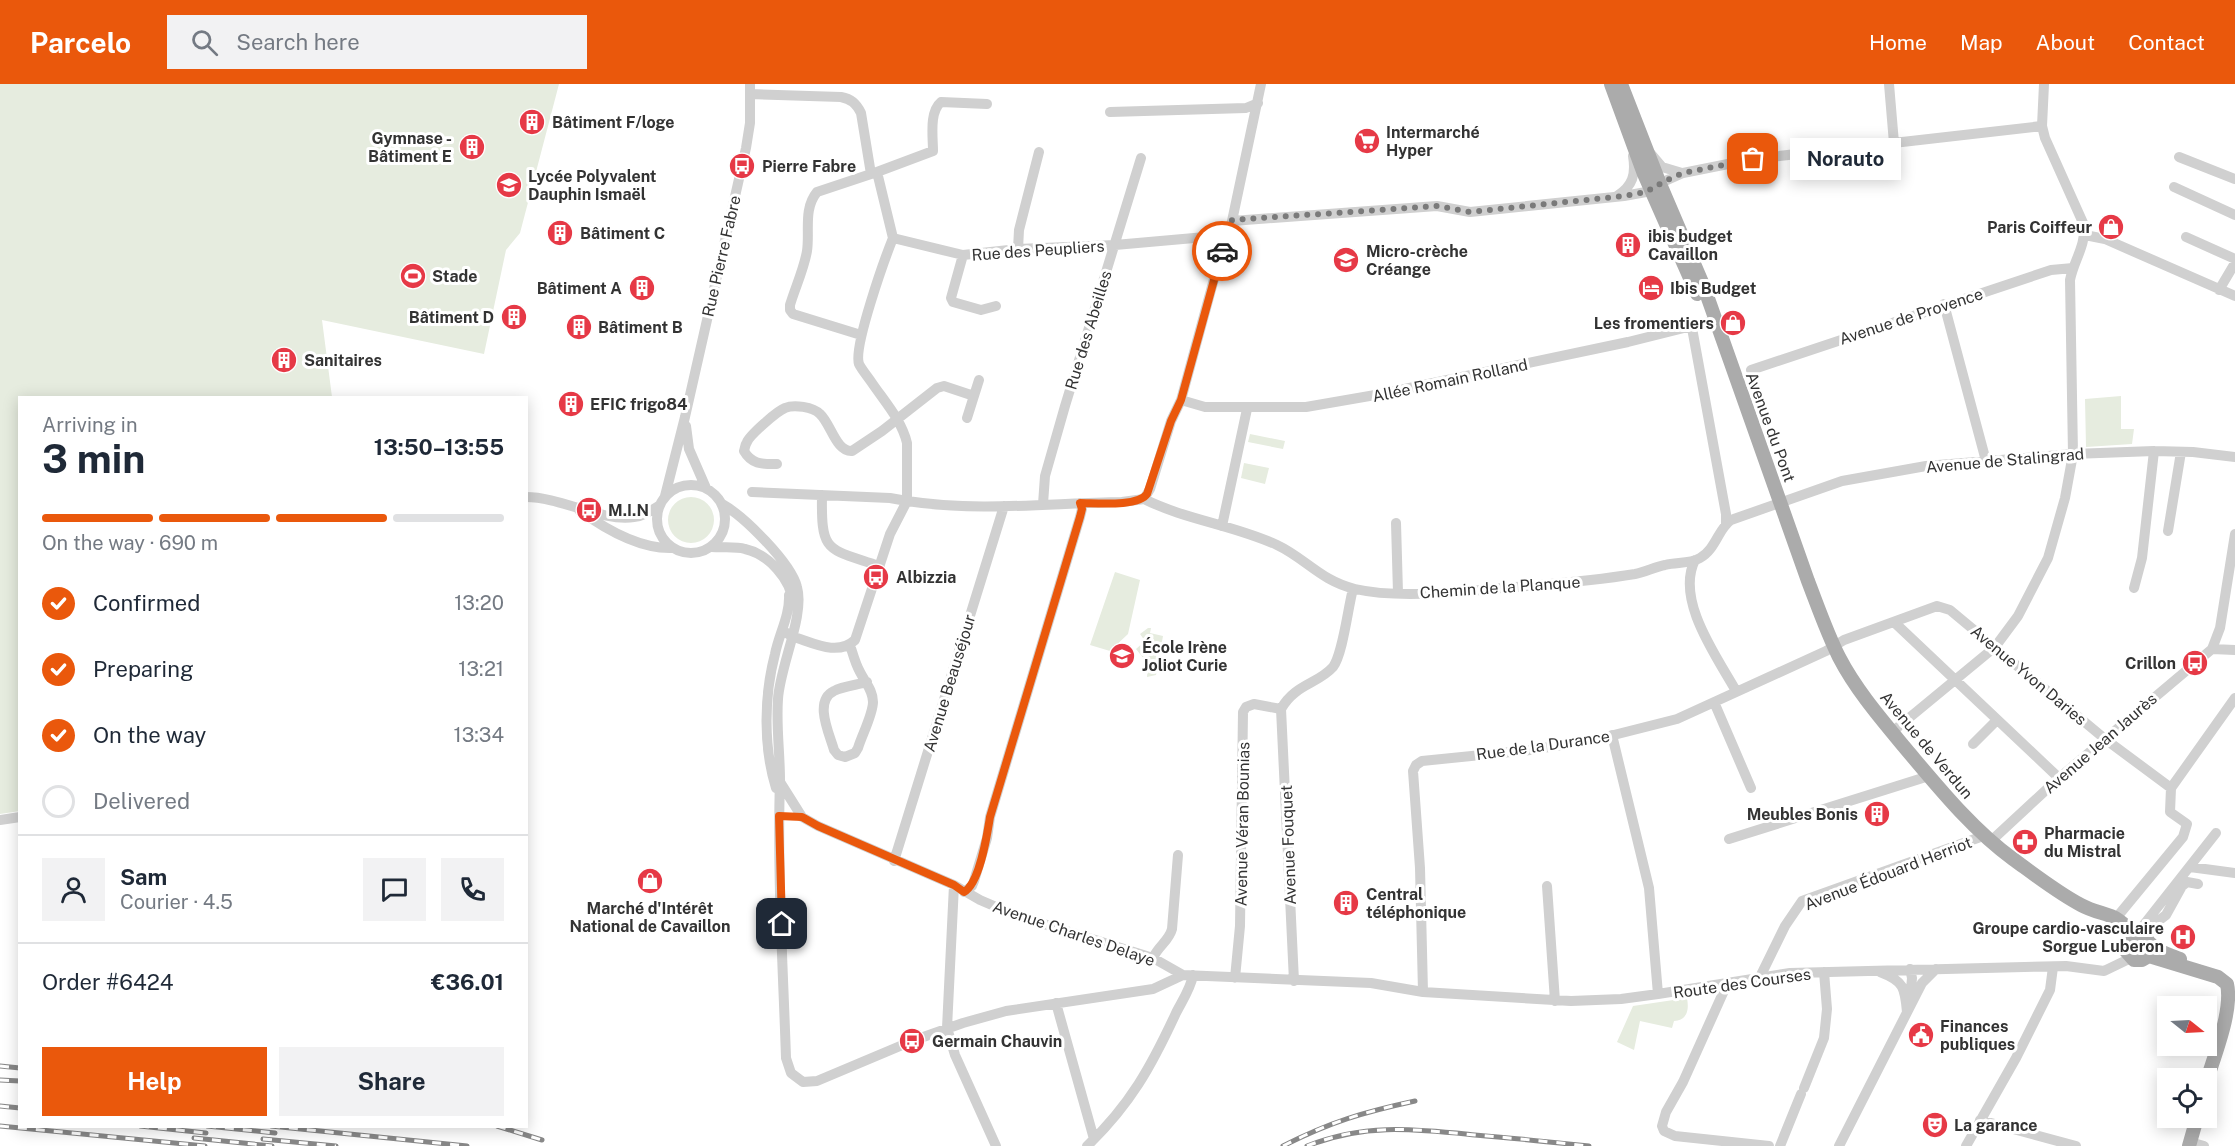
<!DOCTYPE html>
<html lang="en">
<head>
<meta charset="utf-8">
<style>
	:root { --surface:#fff; --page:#f2f2f3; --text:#1f2937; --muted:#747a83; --line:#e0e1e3; --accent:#ea580c }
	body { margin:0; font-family:"Public Sans",sans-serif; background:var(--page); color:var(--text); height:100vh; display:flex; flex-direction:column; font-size:22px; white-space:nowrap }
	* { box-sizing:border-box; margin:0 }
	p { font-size:20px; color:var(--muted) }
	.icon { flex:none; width:33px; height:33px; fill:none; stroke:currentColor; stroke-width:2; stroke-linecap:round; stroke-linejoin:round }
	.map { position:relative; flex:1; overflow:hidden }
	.sheet { position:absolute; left:18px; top:312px; width:510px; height:732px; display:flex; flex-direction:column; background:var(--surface); border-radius:0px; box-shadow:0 3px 15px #0003 }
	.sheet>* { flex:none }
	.needle { width:39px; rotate:108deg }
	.tools { position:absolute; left:2157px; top:912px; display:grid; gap:12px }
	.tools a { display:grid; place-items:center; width:60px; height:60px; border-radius:0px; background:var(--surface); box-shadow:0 3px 15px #0003; font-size:30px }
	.pin { position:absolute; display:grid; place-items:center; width:51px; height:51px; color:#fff; margin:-26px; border-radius:12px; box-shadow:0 3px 9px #0006 }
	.courier { position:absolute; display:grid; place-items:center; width:60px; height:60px; margin:-30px; border:4px solid #ea580c; border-radius:50%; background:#fff; color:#222; box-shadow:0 2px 8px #0007 }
	.bubble { position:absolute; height:42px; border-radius:0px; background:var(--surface); box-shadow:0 3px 15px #0003; font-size:20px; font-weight:700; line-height:42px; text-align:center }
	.summary em { font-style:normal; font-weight:700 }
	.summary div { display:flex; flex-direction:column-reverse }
	.summary { display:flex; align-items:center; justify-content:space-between; height:102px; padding:0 24px }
	h1 { font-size:39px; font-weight:700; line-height:45px }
	.bar { display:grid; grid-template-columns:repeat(4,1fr); gap:9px 6px; align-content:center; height:72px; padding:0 24px }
	.bar i { height:8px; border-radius:4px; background:var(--line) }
	.bar .active { background:var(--accent) }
	.bar p { grid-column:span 4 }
	.line { display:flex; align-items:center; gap:15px; padding:0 24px; border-top:2px solid var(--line) }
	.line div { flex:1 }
	.round { display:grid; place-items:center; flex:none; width:63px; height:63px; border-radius:0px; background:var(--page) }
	ol { padding:0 24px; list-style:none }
	li { display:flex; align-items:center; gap:18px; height:66px }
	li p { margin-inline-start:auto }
	li .icon { padding:6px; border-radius:50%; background:var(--accent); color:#fff; stroke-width:4 }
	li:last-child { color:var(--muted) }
	li i { width:33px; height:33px; border:3px solid var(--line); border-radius:50% }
	.button { display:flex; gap:12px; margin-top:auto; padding:12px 24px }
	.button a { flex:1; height:69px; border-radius:0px; background:var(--accent); color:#fff; font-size:24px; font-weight:700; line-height:69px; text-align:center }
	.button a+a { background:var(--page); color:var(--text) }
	header { display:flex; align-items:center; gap:36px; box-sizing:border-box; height:84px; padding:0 30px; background:var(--accent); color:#fff }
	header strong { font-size:28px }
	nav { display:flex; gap:33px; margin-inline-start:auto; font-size:21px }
	.search { width:420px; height:54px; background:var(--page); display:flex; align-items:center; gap:15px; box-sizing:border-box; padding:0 21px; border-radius:0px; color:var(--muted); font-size:22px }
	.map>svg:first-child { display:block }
	.green { fill:#e6ecdf }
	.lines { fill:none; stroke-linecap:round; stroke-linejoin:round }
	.minor { stroke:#d0d0d0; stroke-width:10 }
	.major { stroke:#ababab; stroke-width:14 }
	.rail-casing { stroke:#888; stroke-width:5 }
	.rail { stroke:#fff; stroke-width:3; stroke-dasharray:9; stroke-linecap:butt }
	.done { stroke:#7a7a7a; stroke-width:6; stroke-dasharray:0 10.8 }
	.route { stroke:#ea580c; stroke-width:8 }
	.labels { text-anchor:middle; stroke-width:6; stroke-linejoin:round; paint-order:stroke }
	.poi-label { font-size:16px; font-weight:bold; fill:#333; stroke:#fff; text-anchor:start }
	.street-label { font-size:16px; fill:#333; stroke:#fff }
</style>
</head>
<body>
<header>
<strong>Parcelo</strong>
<div class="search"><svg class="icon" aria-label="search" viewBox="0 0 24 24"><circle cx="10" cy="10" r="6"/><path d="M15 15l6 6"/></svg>Search here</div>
<nav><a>Home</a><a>Map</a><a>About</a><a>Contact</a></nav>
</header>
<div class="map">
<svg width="2235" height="1062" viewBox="0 0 2235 1062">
	<rect width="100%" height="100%" fill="#fff"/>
	<path class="green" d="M0,0H559L520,149L506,166L484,270L322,236L332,313L20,314V727L0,730Z
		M2121,312V345H2134L2132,360L2086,363L2085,315Z
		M1250,350L1285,357L1283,365L1248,358Z
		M1244,379L1269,384L1265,400L1241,394Z
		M668 436a23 23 0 1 1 46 0a23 23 0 1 1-46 0Z
		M1115,488L1140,496L1128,550L1110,567L1090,561Z
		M1148,544H1151L1150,549L1163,552L1156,591L1147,593L1148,580L1136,565L1145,557L1140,550Z
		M1687,914C1689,925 1688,936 1674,937L1672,944L1640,937L1634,966L1617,958L1633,922Z"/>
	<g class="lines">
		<path class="minor" d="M1889,0L1894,59
			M750,10L841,13C851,15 856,19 861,29L871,90L877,88L893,154L963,171L1018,165L1115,161L1228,151
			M1110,28L1246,24L1258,19
			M1651,70L1662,83L1682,89
			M2179,73L2235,95
			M877,88L933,67C933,53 929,28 941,18L987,20
			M2174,103L2235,131
			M1617,112C1633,102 1636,90 1633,72
			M1232,137L1437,122L1470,128L1624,112L1646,108L1665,97L1683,89L1753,75L2042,42
			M2085,151L2105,155L2235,212
			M2186,153L2235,175
			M1018,165L1019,146L1039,68
			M963,171L951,214L953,218L981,226L996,222
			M2219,206L2235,179
			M1944,220L1986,377
			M1692,244L1726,430V440
			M861,251L793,230L790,226V221C795,204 804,185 807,167C810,148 803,125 817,108L871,90
			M1751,286L2051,186L2073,184
			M1181,316L1205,323H1306L1381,310L1628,258L1716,236
			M967,334L979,296
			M686,342L689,365L706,404
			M777,380C763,380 752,381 744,367C745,364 745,361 747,358C750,351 777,327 785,324C794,320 813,323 820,330C831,340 836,368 852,367L882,347L937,304L944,302L974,312
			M657 435a34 34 0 1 1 68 0a34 34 0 1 1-68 0Z
			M752,408L890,414L907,417V359C902,337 885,318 872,299C868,293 862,286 859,280C853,263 885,174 893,154
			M822,411C821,470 827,464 879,482
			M665,412L685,333L746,64L750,39V0
			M526,413C561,413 602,438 634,433C644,432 652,426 660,421
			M1144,415C1186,436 1234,441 1277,461C1305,474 1321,497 1355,505C1395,514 1449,509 1491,505C1539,501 1587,498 1635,490C1645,488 1655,483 1665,481C1677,478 1690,480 1700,474C1716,465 1718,445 1731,436L1842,397L1926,382L2073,370L2154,367L2193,368L2235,373
			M1144,415L1150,405L1171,337L1181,316L1217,184L1232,137L1261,0
			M722,420C744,432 791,479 797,503C805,531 780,582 778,615C776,642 780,669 780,696C777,789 783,882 786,974L791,989L803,998L817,997L912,957L963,939L1006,927L1153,905L1183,891L1371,899L1423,908L1571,917L1621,915L1658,910L1790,889L2066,882L2104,887L2131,874
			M1043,420L1045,392L1065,322L1141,74
			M579,426C605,445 639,465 672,464
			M1396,439L1398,509
			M1222,442L1247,325
			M2168,447L2181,368
			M712,463C722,464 735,462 745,465C768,470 791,495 793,519
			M1695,476C1675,516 1717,573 1736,607
			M2134,504L2142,474L2154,367
			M1895,539L2059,694
			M787,549L791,552C812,558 837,573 855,556L890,450L907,417C978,428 1050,419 1122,418L1144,415
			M850,561C853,570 855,579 860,588C865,598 873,606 873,618C873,630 862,651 858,664L855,669L845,673L838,671L834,666C830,651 813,617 834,607C843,602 857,601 867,598
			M2212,565L2235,566
			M1714,618L1751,704
			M1281,625L1294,897
			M1281,625C1295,600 1318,600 1333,583C1343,570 1348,523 1353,505
			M1892,648L1995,563L2018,532L2048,474L2065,414L2073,370L2070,196C2074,176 2086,162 2084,141L2045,54L2042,42L2044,0
			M1612,651L1649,804L1658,910
			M1973,660L1997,636
			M780,698L802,733L818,742L954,801L980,816L1015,831L1153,874L1183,891
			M776,704C763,662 764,612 775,570C779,550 790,531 789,511
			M0,736L20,733
			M1729,755L1929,692
			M1991,757L2059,694L2212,565L2220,544L2235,450
			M894,777L1004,422
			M2190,783L2235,789
			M954,801L947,944L955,971L996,1062
			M1547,802L1555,917
			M964,808L972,802L974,797L987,754L990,733L1080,433L1082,425L1080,419
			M2117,833L2183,753L2187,740L2170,728L2171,704L2235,614
			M2143,852L2142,843L2216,749
			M2147,854L2153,841L2166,831L2182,802L2187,798L2198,800
			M1153,874C1158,862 1169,857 1172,845L1178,771
			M1880,888C1904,897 1905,904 1907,928
			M1760,893L1785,842L1802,817L1986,751
			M1235,894L1240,842L1243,628L1246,623L1254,620L1281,625
			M1725,899L1723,909L1683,998L1666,1028L1662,1042L1664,1047L1675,1052L1769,1062
			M1423,908L1420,784L1413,687L1416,681L1422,677L1530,666L1594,656L1677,635L1826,567L1844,556L1937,522L1950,526L2105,655L2171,704
			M1910,916L1912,894L1910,885
			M1056,919L1094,1055
			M1804,1004L1824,954L1827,925L1824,888
			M1980,1036L2076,1062
			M2190,1058L2204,1062
			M1087,1062C1130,1021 1151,983 1176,929C1182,917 1191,904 1193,891
			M1780,1062L1801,1010
			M1839,1062L1922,899L1936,885
			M1966,1062L2016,974L2050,906L2053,883"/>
		<path class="major" d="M1611,0L1644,90L1697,210
			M1621,0L1660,100L1704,203L1808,497C1818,523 1827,549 1839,573C1856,606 1882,636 1906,665C1939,704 1972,745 2013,775C2035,791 2058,809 2081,821C2103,833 2119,827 2133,853
			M2151,860L2149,872L2142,876H2134L2126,867L2130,855L2139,851C2147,853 2147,856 2151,861C2158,868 2171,871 2180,875
			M2149,872L2218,893L2227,900C2233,927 2214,972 2206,999
			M2189,1062L2197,1034"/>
		<g class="rail-casing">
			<path id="rail" d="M0,982L20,984
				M0,996L20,997
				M0,1022L20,1024
				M0,1042L205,1062
				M140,1042L206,1049
				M207,1042L275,1049
				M271,1042L467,1062
				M497,1042L542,1056
				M194,1054L272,1062
				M263,1055L336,1062
				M1283,1062C1330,1038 1364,1028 1415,1017
				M1307,1062C1365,1039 1414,1045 1475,1051C1513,1054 1551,1058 1589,1062"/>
		</g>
		<use href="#rail" class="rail"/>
	</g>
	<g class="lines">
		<path class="done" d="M1222,167L1232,136L1437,122L1470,128L1624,112L1646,108L1665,97L1683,89L1753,75"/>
		<path class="route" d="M782,840L779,732L802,733L818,742L954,801L964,808C980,799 987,751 990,733L1080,433L1082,425L1080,419C1096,419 1138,423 1147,410L1171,337L1181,316L1222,167"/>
	</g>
	<defs>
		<g id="building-disc" transform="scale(1.35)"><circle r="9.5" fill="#e63946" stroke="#fff"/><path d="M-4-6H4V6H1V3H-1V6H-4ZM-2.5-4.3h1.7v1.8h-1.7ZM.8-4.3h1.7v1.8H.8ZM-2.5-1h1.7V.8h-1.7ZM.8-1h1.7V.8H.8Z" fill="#fff"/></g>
		<g id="supermarket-disc" transform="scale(1.35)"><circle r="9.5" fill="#e63946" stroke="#fff"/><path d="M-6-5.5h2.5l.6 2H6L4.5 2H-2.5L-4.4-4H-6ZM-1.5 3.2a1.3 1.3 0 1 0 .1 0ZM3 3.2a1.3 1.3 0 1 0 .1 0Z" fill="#fff"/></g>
		<g id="bus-disc" transform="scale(1.35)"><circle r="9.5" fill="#e63946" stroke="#fff"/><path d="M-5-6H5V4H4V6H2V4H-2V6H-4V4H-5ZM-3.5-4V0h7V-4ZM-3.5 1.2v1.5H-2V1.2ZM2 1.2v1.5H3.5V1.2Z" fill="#fff"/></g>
		<g id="school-disc" transform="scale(1.35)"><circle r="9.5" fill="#e63946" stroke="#fff"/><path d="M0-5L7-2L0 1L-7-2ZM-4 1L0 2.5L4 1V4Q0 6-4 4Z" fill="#fff"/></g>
		<g id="shop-disc" transform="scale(1.35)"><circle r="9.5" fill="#e63946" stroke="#fff"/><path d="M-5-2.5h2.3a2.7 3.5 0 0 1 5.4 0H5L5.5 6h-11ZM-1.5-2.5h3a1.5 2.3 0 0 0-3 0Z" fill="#fff"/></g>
		<g id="stadium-disc" transform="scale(1.35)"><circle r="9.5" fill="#e63946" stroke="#fff"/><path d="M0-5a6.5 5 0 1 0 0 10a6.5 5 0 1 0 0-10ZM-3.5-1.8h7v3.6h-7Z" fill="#fff"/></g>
		<g id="hotel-disc" transform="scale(1.35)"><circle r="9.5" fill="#e63946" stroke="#fff"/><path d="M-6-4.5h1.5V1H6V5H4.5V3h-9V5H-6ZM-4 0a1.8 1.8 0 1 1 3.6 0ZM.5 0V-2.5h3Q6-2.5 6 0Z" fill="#fff"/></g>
		<g id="pharmacy-disc" transform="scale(1.35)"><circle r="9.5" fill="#e63946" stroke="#fff"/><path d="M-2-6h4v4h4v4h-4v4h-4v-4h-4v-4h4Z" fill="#fff"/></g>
		<g id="hospital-disc" transform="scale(1.35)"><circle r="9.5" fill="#e63946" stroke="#fff"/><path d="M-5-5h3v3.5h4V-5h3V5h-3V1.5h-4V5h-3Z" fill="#fff"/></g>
		<g id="civic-disc" transform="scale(1.35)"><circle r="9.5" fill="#e63946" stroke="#fff"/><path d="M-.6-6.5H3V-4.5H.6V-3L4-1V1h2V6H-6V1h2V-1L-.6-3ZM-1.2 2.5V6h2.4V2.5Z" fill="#fff"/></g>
		<g id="theatre-disc" transform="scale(1.35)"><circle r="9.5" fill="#e63946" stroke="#fff"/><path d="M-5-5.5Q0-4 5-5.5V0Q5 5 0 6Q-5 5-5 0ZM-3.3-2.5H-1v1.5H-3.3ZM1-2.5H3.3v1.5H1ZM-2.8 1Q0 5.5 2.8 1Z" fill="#fff"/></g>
	</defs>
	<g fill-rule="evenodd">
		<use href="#building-disc" x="532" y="38"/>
		<use href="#supermarket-disc" x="1367" y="57"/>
		<use href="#building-disc" x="472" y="63"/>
		<use href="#bus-disc" x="742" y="82"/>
		<use href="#school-disc" x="509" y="101"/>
		<use href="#shop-disc" x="2111" y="143"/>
		<use href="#building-disc" x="560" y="149"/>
		<use href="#building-disc" x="1628" y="161"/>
		<use href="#school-disc" x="1346" y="176"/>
		<use href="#stadium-disc" x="413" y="192"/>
		<use href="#building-disc" x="642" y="204"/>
		<use href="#hotel-disc" x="1651" y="204"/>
		<use href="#building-disc" x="514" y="233"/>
		<use href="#shop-disc" x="1733" y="239"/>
		<use href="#building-disc" x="579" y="243"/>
		<use href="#building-disc" x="284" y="276"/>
		<use href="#building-disc" x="571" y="320"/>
		<use href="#bus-disc" x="589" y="426"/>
		<use href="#bus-disc" x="876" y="493"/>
		<use href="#school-disc" x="1122" y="572"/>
		<use href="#bus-disc" x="2195" y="579"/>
		<use href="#building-disc" x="1877" y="730"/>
		<use href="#pharmacy-disc" x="2025" y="758"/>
		<use href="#shop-disc" x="650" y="797"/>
		<use href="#building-disc" x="1346" y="819"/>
		<use href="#hospital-disc" x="2183" y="853"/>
		<use href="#civic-disc" x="1921" y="951"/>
		<use href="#bus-disc" x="912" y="957"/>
		<use href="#theatre-disc" x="1935" y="1041"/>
	</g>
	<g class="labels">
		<g class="poi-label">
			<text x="552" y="44">Bâtiment F/loge</text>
			<text x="1386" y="54">Intermarché<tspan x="1386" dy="18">Hyper</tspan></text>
			<text x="452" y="60" text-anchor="end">Gymnase -<tspan x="452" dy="18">Bâtiment E</tspan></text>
			<text x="762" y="88">Pierre Fabre</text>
			<text x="528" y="98">Lycée Polyvalent<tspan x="528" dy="18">Dauphin Ismaël</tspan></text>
			<text x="2092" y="149" text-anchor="end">Paris Coiffeur</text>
			<text x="580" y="155">Bâtiment C</text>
			<text x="1648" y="158">ibis budget<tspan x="1648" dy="18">Cavaillon</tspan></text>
			<text x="1366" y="173">Micro-crèche<tspan x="1366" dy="18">Créange</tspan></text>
			<text x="432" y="198">Stade</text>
			<text x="622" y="210" text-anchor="end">Bâtiment A</text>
			<text x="1670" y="210">Ibis Budget</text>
			<text x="494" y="239" text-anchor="end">Bâtiment D</text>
			<text x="1714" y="245" text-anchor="end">Les fromentiers</text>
			<text x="598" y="249">Bâtiment B</text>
			<text x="304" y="282">Sanitaires</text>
			<text x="590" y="326">EFIC frigo84</text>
			<text x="608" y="432">M.I.N</text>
			<text x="896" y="499">Albizzia</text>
			<text x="1142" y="569">École Irène<tspan x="1142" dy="18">Joliot Curie</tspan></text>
			<text x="2176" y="585" text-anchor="end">Crillon</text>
			<text x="1858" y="736" text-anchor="end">Meubles Bonis</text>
			<text x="2044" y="755">Pharmacie<tspan x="2044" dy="18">du Mistral</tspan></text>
			<text x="1366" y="816">Central<tspan x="1366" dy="18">téléphonique</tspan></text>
			<text x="650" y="830" text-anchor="middle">Marché d'Intérêt<tspan x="650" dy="18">National de Cavaillon</tspan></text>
			<text x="2164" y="850" text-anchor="end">Groupe cardio-vasculaire<tspan x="2164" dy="18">Sorgue Luberon</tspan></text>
			<text x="1940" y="948">Finances<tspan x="1940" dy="18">publiques</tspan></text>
			<text x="932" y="963">Germain Chauvin</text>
			<text x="1954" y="1047">La garance</text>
		</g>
		<g class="street-label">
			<text transform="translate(1038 166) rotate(-4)" y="6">Rue des Peupliers</text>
			<text transform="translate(721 172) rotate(-77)" y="6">Rue Pierre Fabre</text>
			<text transform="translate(1911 232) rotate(-18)" y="6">Avenue de Provence</text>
			<text transform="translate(1088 246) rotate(-73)" y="6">Rue des Abeilles</text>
			<text transform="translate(1450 296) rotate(-12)" y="6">Allée Romain Rolland</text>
			<text transform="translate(1771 343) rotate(70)" y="6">Avenue du Pont</text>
			<text transform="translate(2005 376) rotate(-5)" y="6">Avenue de Stalingrad</text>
			<text transform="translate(1500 503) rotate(-4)" y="6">Chemin de la Planque</text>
			<text transform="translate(2029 591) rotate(40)" y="6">Avenue Yvon Daries</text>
			<text transform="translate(949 599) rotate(-73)" y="6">Avenue Beauséjour</text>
			<text transform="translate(2100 659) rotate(-41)" y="6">Avenue Jean Jaurès</text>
			<text transform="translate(1543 661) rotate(-8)" y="6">Rue de la Durance</text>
			<text transform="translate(1927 661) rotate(50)" y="6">Avenue de Verdun</text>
			<text transform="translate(1242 740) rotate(-89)" y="6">Avenue Véran Bounias</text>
			<text transform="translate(1288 761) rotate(-92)" y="6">Avenue Fouquet</text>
			<text transform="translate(1888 789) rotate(-21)" y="6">Avenue Édouard Herriot</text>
			<text transform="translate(1074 849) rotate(19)" y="6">Avenue Charles Delaye</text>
			<text transform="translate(1742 899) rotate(-8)" y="6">Route des Courses</text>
		</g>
	</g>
</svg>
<div class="tools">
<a><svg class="needle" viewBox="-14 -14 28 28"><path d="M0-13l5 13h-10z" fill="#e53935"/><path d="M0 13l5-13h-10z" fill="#747a83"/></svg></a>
<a><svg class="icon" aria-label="locate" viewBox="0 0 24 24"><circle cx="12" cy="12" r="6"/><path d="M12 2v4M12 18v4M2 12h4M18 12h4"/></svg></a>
</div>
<div class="pin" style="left:1753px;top:75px;background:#ea580c"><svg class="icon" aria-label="bag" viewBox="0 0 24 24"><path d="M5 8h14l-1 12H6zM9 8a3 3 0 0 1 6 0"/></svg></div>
<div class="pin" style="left:782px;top:840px;background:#1f2937"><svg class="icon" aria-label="home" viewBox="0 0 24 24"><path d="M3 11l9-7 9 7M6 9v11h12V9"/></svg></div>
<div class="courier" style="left:1222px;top:167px"><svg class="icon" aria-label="car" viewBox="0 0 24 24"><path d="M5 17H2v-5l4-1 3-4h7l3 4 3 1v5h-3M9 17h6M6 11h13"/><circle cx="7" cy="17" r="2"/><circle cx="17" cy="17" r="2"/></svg></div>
<div class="bubble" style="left:1790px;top:54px;width:111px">Norauto</div>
<section class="sheet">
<div class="summary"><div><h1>3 min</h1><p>Arriving in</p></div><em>13:50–13:55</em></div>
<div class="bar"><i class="active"></i><i class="active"></i><i class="active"></i><i></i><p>On the way · 690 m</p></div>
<ol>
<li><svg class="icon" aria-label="check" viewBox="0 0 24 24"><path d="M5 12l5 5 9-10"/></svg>Confirmed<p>13:20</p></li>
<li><svg class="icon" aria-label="check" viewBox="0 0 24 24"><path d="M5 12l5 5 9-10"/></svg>Preparing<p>13:21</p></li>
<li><svg class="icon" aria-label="check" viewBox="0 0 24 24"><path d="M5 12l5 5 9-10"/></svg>On the way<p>13:34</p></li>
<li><i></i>Delivered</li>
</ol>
<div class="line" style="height:108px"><a class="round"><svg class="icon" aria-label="person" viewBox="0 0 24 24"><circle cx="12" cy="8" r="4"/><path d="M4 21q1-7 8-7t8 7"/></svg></a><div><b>Sam</b><p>Courier · 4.5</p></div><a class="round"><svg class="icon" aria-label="chat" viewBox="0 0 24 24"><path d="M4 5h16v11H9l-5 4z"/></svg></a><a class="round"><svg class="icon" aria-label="phone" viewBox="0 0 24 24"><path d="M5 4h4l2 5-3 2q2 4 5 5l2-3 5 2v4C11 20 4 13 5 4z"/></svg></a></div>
<div class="line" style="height:78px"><div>Order #6424</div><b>€36.01</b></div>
<div class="button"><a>Help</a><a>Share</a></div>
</section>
</div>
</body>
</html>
